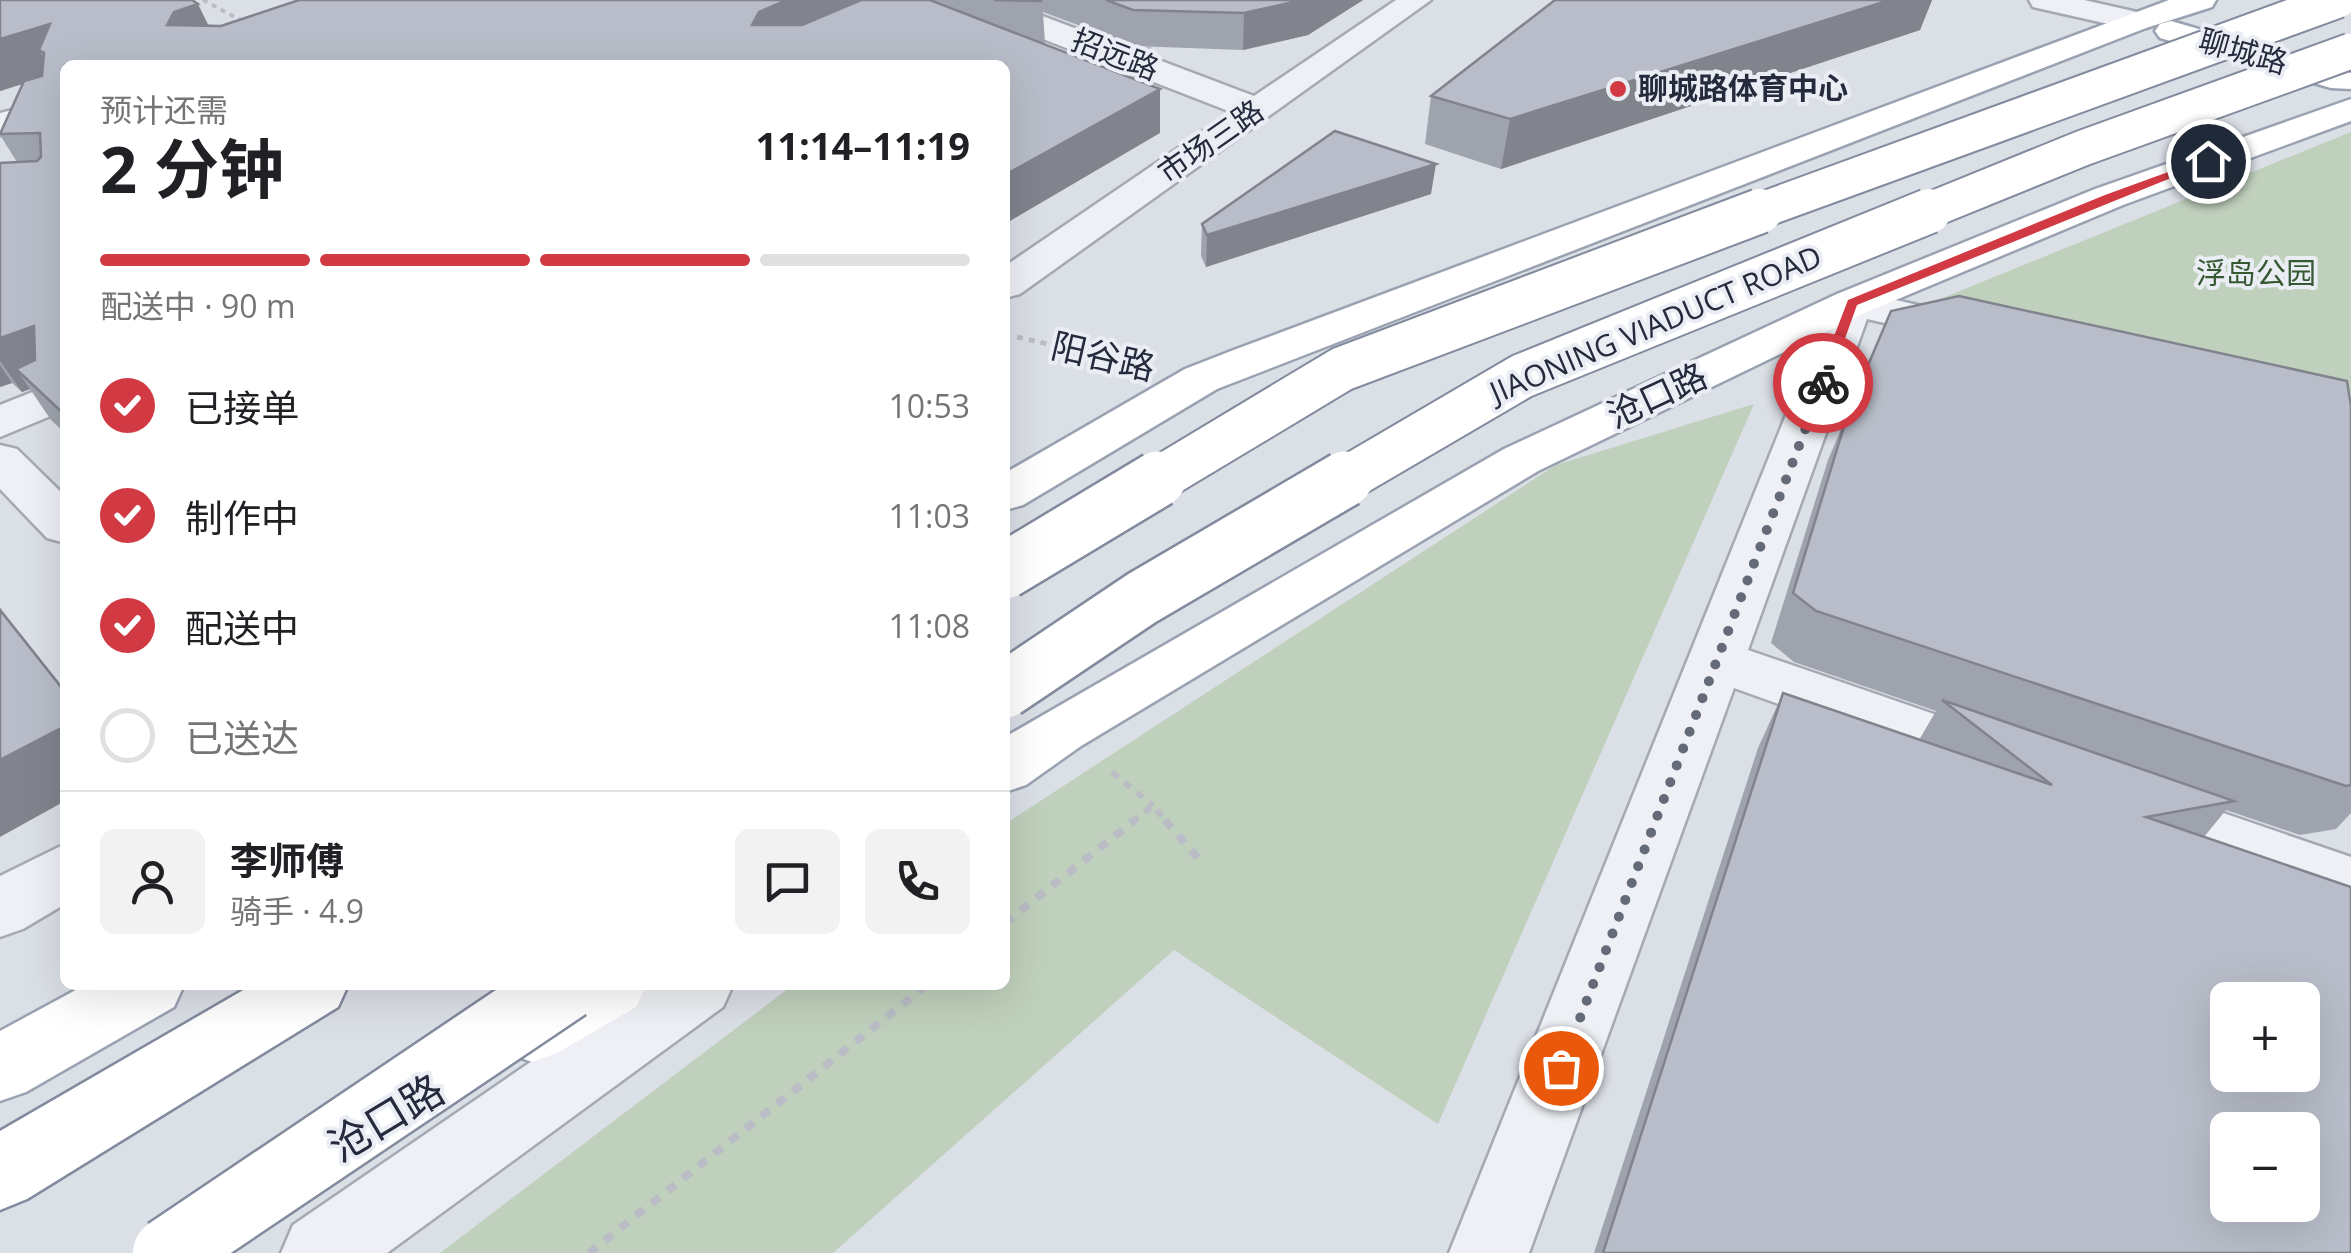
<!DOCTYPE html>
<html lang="zh">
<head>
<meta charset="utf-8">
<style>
	:root { --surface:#fff; --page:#f2f2f2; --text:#202124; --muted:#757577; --line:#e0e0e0; --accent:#d23a43 }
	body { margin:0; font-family:"Open Sans","Noto Sans SC",sans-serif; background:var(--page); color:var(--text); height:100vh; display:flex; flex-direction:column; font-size:38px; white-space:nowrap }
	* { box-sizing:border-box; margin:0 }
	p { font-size:32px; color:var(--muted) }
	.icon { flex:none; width:55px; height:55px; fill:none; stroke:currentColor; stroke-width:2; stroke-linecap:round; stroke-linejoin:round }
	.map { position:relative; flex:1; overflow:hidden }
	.sheet { position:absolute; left:60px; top:60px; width:950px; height:930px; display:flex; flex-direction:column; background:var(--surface); border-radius:15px; box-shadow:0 10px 40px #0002 }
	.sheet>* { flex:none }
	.fabs { position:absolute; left:2210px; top:982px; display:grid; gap:20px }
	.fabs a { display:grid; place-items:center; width:110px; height:110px; border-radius:15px; background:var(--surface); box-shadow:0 10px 40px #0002; font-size:50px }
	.pin { position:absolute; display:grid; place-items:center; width:85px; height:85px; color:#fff; margin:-42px; border:5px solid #fff; border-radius:50%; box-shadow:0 2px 10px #0007 }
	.courier { position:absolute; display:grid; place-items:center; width:100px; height:100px; margin:-50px; border:8px solid #d23a43; border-radius:50%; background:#fff; color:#222; box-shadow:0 2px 12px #0007 }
	.overview em { font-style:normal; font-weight:700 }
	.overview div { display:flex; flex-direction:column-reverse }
	.overview { display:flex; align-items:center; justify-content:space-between; height:170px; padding:0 40px }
	h1 { font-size:65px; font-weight:700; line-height:75px }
	.bar { display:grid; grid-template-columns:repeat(4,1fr); gap:15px 10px; align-content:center; height:120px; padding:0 40px }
	.bar i { height:12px; border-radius:8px; background:var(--line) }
	.bar .active { background:var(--accent) }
	.bar p { grid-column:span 4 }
	.line { display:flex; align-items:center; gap:25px; padding:0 40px; border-top:2px solid var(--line) }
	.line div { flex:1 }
	.round { display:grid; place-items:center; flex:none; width:105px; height:105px; border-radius:15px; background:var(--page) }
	ol { padding:0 40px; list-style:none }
	li { display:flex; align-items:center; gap:30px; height:110px }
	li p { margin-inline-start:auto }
	li .icon { padding:10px; border-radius:50%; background:var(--accent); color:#fff; stroke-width:4 }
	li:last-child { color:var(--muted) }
	li i { width:55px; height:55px; border:5px solid var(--line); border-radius:50% }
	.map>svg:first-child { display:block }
	.green { fill:#bfd0bc }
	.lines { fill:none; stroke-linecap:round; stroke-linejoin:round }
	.minor-casing { stroke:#a4a9b3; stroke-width:5 }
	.major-casing { stroke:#9aa2b2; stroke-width:5 }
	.highway-casing { stroke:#828a9d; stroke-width:5 }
	.path-far3 { stroke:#babdc5; stroke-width:4; stroke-dasharray:5 5; stroke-linecap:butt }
	.path-far2 { stroke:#babdc5; stroke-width:5; stroke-dasharray:6 6; stroke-linecap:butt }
	.path-far1 { stroke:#babdc5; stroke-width:6; stroke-dasharray:8 8; stroke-linecap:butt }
	.path { stroke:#babdc5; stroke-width:8; stroke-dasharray:10 10; stroke-linecap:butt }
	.minor { fill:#eef0f5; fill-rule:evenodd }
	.major { fill:#fff; fill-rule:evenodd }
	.highway { fill:#fff; fill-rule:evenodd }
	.highway-bridge-far3-casing { stroke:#828a9d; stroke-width:39; stroke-linecap:butt }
	.highway-bridge-far2-casing { stroke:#828a9d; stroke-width:48; stroke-linecap:butt }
	.highway-bridge-far1-casing { stroke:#828a9d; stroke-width:60; stroke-linecap:butt }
	.highway-bridge-casing { stroke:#828a9d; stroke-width:75; stroke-linecap:butt }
	.path-bridge { stroke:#babdc5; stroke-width:4; stroke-dasharray:5 5; stroke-linecap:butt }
	.highway-bridge-far3 { stroke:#fff; stroke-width:35 }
	.highway-bridge-far2 { stroke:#fff; stroke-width:44 }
	.highway-bridge-far1 { stroke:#fff; stroke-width:55 }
	.highway-bridge { stroke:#fff; stroke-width:70 }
	.wall { fill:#9ea3ad }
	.shaded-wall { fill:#81848d }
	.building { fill:#b8bdc9; stroke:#81848d; stroke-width:2.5; fill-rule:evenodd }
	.route { fill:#d23a43 }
	.done { stroke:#656a78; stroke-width:10; stroke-dasharray:0 18 }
	.poi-dot { fill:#d23a43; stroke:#eaeef4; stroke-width:4 }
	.labels { text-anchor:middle; stroke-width:8; stroke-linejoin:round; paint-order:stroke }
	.far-street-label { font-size:30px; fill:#252b3d; stroke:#eaeef4 }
	.far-poi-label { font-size:30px; font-weight:bold; fill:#252b3d; stroke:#eaeef4; text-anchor:start }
	.far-park-label { font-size:30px; fill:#365932; stroke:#eaeef4 }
	.street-label { font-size:35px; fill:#252b3d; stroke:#eaeef4 }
	.near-street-label { font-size:42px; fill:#252b3d; stroke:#eaeef4 }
</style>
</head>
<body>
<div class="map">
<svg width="2351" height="1253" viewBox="0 0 2351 1253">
	<rect width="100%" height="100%" fill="#dbdfe6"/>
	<path class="green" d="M2351,132V393L1923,306Z
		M1754,404L1438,1124L1174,950L833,1253H440L793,985H1005V824L1556,465Z"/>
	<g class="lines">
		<g class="minor-casing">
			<path id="minor" d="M957,0H1000L1254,96L1396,0H1431L1020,294L1005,298V266L1231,112L961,7Z
				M2029,0H2084L2146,14L2151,21L2146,28L2135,30L2033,7Z
				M65,97V118L0,135V113Z
				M1852,290L1979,319L1986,328L1979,337L1964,341L1867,319L1748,650L2015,742L2024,758L2015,774L1994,781L1734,688L1529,1253H1449L1831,303L1837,294Z
				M65,379V410L0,437V405Z
				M0,445L17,449L65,496V543L47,538L0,489Z
				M2136,783L2351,857V911L2114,825L2105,808L2114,791Z
				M65,844V904L23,929L0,937V876Z
				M643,985H733L723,1007L387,1253H281L293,1225Z"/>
		</g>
		<g class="major-casing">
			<path id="major" d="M2169,0H2216L2212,7L2146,28L1217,389L1023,505L1005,510V473L1185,369L1231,351Z
				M2171,21L2351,73V89L2331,88L2160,38L2155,31L2160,24Z
				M2351,99V121L2123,205L1867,312L1538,471L1081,746L1026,785L1005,792V737L1504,449L1837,294L2095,189Z
				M85,985H184L174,1007L26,1092L0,1101V1031Z
				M548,985H646L636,1007L557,1053L532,1062L507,1053L497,1030L507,1007Z"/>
		</g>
		<g class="highway-casing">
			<path id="highway" d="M252,985H348L338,1007L27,1199L0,1210V1131Z"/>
		</g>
		<path class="path-far3" d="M203,0L246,23"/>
		<path class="path-far2" d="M1017,337L1122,361"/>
		<path class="path-far1" d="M1112,772L1153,806
			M1132,822L1153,806L1167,822"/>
		<path class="path" d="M1165,820L1203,864
			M1005,923L1135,820
			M589,1253L927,985"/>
		<use href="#minor" class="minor"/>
		<use href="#major" class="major"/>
		<use href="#highway" class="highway"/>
		<g class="highway-bridge-far3-casing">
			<path id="highway-bridge-far3" d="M1754,213L2338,0
				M1923,213L2083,148L2351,51"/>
		</g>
		<g class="highway-bridge-far2-casing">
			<path id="highway-bridge-far2" d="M1154,482L1342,369L1760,211
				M1341,482L1522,376L1929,211"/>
		</g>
		<g class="highway-bridge-far1-casing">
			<path id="highway-bridge-far1" d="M1005,571L1158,479
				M1005,690L1142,598L1345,479"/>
		</g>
		<g class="highway-bridge-casing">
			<path id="highway-bridge" d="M168,1253L566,985"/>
		</g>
		<path class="path-bridge" d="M1102,72L1158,44"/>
		<use href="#highway-bridge-far3" class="highway-bridge-far3"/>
		<use href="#highway-bridge-far2" class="highway-bridge-far2"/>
		<use href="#highway-bridge-far1" class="highway-bridge-far1"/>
		<use href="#highway-bridge" class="highway-bridge"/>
	</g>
	<path class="wall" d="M0,0L221,26L299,0H1363L1308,35L1243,50L1134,46L1043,12L1045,44L1160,133L1005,65H65V433L51,420L30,389L22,392L12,383L0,387V163L17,162L0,135L23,84L0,91Z
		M1555,0H1932L1920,30L1501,169L1425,144L1431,96Z
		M1431,194L1206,267L1201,256L1202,224Z
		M1891,311L2351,406V813L2336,829L2300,835L2226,810L2204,837L2351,1253H1594L1758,748L1783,693L1919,740L1936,711L1794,662L1771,643L1828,460Z"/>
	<path class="shaded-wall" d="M787,0H865L767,55L752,25L759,12Z
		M1302,0H1363L1308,35L1243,50L1244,13Z
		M1890,0H1932L1920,30L1501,169L1510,119Z
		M198,4L219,47L167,25L174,12Z
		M50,24L44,53L39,50L53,74L0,91V39Z
		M1160,89V133L1005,224V175Z
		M1436,164L1431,194L1206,267L1207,235Z
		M34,326L65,373L16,369L30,389L22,392L0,361V338Z
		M0,365L12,383L0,387Z
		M0,608L65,690V692L0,610Z
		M65,726V801L0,837V760Z"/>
	<path class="building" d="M0,0H192L198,4L174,12L167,25L221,26L299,0H787L759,12L752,25H802L861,0H930L1160,89L1005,175V65H606V63L600,65H65V415L16,369L35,360L34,326L0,338V163L37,161L41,157L40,133L0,134L24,81L42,76L44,53L39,50L50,24L0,39Z
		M994,0H1039L1042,1Z
		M1106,0H1302L1244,13L1133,10Z
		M1555,0H1890L1510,119L1431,96Z
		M1335,131L1436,164L1207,235L1202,224Z
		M1959,296L2347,381L2351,406V785L2346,786L1816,611L1793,593L1849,410L1891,311Z
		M0,610L65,692V726L0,760Z
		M1783,693L2052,785L1942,700L2234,801L2146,817L2351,887V1253H1603ZM2228,1000H2302V1075H2228ZM2228,1130H2302V1205H2228Z"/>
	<path class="route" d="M2204,159L2213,161L1857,305L1829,383L1823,387L1816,383L1848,300L2105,195Z"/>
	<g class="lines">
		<path class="done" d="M1561,1068L1823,383"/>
	</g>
	<circle class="poi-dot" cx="1618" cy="89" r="10"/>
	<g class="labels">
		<g class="far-street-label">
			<text transform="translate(2243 52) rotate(16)" y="10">聊城路</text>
			<text transform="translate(1115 55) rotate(21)" y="10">招远路</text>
			<text transform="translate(1211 142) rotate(-35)" y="10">市场三路</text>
			<text transform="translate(1656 325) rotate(-23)" y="10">JIAONING VIADUCT ROAD</text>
		</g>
		<g class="far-poi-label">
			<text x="1638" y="99">聊城路体育中心</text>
		</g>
		<g class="far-park-label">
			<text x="2256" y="284">浮岛公园</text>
		</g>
		<g class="street-label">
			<text transform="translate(1103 357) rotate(13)" y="12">阳谷路</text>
			<text transform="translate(1657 396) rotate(-25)" y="12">沧口路</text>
		</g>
		<g class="near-street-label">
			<text transform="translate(386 1118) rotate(-31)" y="15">沧口路</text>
		</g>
	</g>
</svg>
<div class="fabs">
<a>+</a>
<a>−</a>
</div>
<div class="pin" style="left:1561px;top:1068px;background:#ea580c"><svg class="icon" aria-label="bag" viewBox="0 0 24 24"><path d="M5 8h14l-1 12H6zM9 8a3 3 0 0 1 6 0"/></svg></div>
<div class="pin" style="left:2208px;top:161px;background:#1f2937"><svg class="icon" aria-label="home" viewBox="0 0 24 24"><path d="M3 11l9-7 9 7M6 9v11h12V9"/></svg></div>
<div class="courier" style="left:1823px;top:383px"><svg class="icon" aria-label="bike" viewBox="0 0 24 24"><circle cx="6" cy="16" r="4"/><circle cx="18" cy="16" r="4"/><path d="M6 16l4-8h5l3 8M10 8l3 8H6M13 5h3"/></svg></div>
<section class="sheet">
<div class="overview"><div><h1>2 分钟</h1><p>预计还需</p></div><em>11:14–11:19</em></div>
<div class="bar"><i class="active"></i><i class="active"></i><i class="active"></i><i></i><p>配送中 · 90 m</p></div>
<ol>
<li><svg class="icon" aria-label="check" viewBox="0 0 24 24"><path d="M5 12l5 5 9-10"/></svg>已接单<p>10:53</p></li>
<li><svg class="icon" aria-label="check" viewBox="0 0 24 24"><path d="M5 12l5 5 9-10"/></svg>制作中<p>11:03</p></li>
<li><svg class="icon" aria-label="check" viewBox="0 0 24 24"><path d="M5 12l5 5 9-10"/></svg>配送中<p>11:08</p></li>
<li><i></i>已送达</li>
</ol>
<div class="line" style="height:180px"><a class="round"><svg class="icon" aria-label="person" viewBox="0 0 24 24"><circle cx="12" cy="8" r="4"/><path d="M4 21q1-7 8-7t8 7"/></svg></a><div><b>李师傅</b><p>骑手 · 4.9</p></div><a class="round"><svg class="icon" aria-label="chat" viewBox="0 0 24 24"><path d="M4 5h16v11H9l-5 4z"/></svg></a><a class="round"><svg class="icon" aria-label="phone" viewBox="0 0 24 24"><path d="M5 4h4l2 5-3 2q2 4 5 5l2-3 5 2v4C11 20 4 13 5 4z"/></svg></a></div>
</section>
</div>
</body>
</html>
